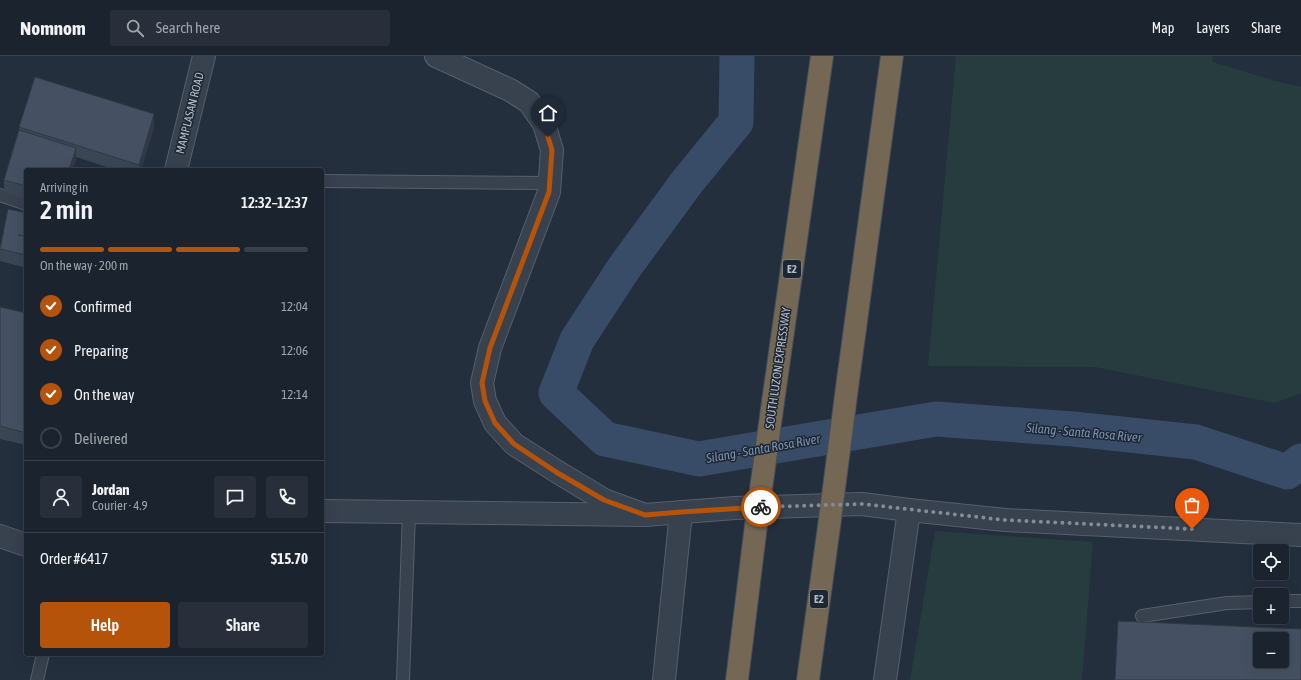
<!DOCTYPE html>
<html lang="en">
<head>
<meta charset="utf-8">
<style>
	:root { --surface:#1b232e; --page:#282f3a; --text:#f1f3f6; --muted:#a0a4aa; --line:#39404a; --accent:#b45309 }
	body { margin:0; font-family:"Asap Condensed",sans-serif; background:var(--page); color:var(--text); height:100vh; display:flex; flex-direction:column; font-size:15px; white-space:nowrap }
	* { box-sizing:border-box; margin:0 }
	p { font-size:13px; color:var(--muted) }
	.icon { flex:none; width:22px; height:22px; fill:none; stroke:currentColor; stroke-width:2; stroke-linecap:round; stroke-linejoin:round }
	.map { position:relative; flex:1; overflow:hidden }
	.drawer { position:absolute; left:24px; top:112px; width:300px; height:488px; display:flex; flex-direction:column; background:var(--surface); border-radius:4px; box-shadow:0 4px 16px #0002,0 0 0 1px var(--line) }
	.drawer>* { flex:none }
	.buttons { position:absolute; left:1253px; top:488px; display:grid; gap:8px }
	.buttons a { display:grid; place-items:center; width:36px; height:36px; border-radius:4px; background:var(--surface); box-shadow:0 4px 16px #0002,0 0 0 1px var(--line); font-size:20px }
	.pin { position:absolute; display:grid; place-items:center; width:34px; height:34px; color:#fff; margin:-41px -17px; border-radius:50% 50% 50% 0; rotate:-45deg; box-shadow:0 0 4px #0007 }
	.pin .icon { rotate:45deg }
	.courier { position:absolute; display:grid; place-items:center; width:40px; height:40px; margin:-20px; border:3px solid #b45309; border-radius:50%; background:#fff; color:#222; box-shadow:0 1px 5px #0007 }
	.overview em { font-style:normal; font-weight:600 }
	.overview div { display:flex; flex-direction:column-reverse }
	.overview { display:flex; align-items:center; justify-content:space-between; height:68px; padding:0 16px }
	h1 { font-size:26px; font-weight:600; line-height:30px }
	.bar { display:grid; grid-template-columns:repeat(4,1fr); gap:6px 4px; align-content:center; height:48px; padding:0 16px }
	.bar i { height:5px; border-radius:3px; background:var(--line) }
	.bar .active { background:var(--accent) }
	.bar p { grid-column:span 4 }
	.line { display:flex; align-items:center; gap:10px; padding:0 16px; border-top:1px solid var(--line) }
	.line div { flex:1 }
	.round { display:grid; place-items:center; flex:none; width:42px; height:42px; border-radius:4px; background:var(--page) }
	ol { padding:0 16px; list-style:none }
	li { display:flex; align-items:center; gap:12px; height:44px }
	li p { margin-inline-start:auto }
	li .icon { padding:4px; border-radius:50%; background:var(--accent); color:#fff; stroke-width:4 }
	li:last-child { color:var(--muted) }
	li i { width:22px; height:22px; border:2px solid var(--line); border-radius:50% }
	.action { display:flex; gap:8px; margin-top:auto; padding:8px 16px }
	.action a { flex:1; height:46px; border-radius:4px; background:var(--accent); color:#fff; font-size:16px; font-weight:600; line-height:46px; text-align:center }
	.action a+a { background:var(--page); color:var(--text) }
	header { display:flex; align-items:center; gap:24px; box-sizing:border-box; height:56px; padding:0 20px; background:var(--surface); border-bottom:1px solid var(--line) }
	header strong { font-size:19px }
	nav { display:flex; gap:22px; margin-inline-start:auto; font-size:14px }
	.search { width:280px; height:36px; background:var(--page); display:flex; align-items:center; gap:10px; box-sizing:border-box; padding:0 14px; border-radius:4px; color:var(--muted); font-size:15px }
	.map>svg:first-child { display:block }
	.green { fill:#263c3f }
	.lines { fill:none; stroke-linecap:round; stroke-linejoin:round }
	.river { stroke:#394c67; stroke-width:35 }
	.service-casing { stroke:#565f6c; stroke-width:14 }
	.minor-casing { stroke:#565f6c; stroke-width:24 }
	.tertiary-casing { stroke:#565f6c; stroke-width:24 }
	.motorway-casing { stroke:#434c59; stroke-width:24 }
	.service { stroke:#38414e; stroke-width:12 }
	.minor { stroke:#38414e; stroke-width:22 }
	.tertiary { stroke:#38414e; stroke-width:22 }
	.motorway { stroke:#746855; stroke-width:22 }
	.motorway-bridge-casing { stroke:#434c59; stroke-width:24; stroke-linecap:butt }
	.motorway-bridge { stroke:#746855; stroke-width:22 }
	.wall { fill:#3b4654 }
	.shaded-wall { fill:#303945 }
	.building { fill:#455162; stroke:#303945; fill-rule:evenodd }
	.done { stroke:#828b98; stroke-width:4; stroke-dasharray:0 7.2 }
	.route { stroke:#b45309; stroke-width:5 }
	.labels { text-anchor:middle; stroke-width:3; stroke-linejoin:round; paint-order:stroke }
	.shield { fill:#1d2633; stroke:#878f9c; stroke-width:1 }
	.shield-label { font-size:11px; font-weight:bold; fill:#b4bcc9 }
	.street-label { font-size:12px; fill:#b4bcc9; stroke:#1d2633 }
	.water-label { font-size:13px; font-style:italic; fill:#7c92b1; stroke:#1d2633 }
</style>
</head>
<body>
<header>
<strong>Nomnom</strong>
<div class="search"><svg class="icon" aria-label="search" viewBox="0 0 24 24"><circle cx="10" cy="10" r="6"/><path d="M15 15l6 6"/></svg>Search here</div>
<nav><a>Map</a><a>Layers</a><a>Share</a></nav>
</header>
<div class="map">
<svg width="1301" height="624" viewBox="0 0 1301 624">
	<rect width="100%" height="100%" fill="#242f3e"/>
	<path class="green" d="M956,0H1212L1213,6L1275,25L1301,31V337L1275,347L1095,311L928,310Z
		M935,475L1093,486L1082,624H910Z"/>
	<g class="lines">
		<path class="river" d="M737,0L736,66L687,126L624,212L577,284L556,337L605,383L699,403L936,363L1073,373L1196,386L1287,416L1301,405"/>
		<g class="service-casing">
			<path id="service" d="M322,125L549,127
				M0,139L26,148
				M1282,545H1301
				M1142,560L1227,547L1260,546
				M37,624L43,598
				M403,624L409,456"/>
		</g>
		<g class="minor-casing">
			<path id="minor" d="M909,454L1005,464L1301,479
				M322,455L642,459
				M664,624L681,456"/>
		</g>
		<g class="tertiary-casing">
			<path id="tertiary" d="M436,0L510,34L529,46L544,68L552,94L549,136L490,292L482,327L485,345L495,367L514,388L556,415L604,444L645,459L735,452L862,448L909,454L885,624
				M176,114L204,0
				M0,480L26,489"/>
		</g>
		<g class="motorway-casing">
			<path id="motorway" d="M848,324L892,0
				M773,346L822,0
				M737,624L756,469
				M808,624L830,463"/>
		</g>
		<use href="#service" class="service"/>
		<use href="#minor" class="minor"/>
		<use href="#tertiary" class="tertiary"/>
		<use href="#motorway" class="motorway"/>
		<g class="motorway-bridge-casing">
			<path id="motorway-bridge" d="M830,463L848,324
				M756,469L773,346"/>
		</g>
		<use href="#motorway-bridge" class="motorway-bridge"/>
	</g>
	<path class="wall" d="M19,71H154L141,114H116L76,101V104L26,114V143L4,136V124L19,74Z
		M26,157V212L0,205V190Z
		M0,251L26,257V389L0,383Z"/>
	<path class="shaded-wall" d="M154,58V71L141,114H139V109Z
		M76,92V104L73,114H69Z"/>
	<path class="building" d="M35,21L154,58L139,109L19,71Z
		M19,74L76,92L69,114H26V130L4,124Z
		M8,153L26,157V180L18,179L26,181V199L0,193Z
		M0,251L26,257V377L0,370Z
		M1118,565L1301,573V624H1115ZM1260,583H1282V605H1260Z"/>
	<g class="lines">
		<path class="done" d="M761,451L862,448L1005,464L1192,473"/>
		<path class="route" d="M548,81L552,94L549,136L490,292L482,327L485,345L495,367L514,388L556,416L604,444L645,459L681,456L761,451"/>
	</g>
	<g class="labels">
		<g class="shield">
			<rect x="783" y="204" width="18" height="18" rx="3"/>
			<rect x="810" y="534" width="18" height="18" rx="3"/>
		</g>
		<g class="shield-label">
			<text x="792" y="217">E2</text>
			<text x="819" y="547">E2</text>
		</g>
		<g class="street-label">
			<text transform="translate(190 57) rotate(-76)" y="4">MAMPLASAN ROAD</text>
			<text transform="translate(778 312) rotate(-82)" y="4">SOUTH LUZON EXPRESSWAY</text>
		</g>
		<g class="water-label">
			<text transform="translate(1084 376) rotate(5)" y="5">Silang - Santa Rosa River</text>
			<text transform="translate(763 392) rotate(-10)" y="5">Silang - Santa Rosa River</text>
		</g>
	</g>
</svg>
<div class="buttons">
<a><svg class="icon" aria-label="locate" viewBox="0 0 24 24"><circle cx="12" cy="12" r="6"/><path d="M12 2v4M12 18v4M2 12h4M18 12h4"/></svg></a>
<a>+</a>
<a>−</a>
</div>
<div class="pin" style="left:1192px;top:473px;background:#ea580c"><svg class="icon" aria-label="bag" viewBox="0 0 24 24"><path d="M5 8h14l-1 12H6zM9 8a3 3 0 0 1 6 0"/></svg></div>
<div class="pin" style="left:548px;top:81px;background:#1f2937"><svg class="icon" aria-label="home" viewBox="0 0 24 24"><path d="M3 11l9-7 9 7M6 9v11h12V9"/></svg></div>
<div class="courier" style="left:761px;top:451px"><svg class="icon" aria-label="bike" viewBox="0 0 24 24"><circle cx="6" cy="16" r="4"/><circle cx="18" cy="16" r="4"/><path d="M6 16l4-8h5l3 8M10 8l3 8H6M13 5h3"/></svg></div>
<section class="drawer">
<div class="overview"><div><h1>2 min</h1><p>Arriving in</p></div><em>12:32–12:37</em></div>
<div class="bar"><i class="active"></i><i class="active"></i><i class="active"></i><i></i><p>On the way · 200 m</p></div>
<ol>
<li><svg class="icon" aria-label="check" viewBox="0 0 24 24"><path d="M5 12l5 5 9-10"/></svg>Confirmed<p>12:04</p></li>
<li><svg class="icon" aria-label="check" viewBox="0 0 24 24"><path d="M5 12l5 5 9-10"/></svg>Preparing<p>12:06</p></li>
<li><svg class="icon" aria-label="check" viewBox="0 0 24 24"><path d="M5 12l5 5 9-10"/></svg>On the way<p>12:14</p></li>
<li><i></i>Delivered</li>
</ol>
<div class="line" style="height:72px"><a class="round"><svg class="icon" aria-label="person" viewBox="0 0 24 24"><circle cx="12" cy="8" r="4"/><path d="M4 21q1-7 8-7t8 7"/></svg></a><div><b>Jordan</b><p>Courier · 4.9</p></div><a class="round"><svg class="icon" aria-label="chat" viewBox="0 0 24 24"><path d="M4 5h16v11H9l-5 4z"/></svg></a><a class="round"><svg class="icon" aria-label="phone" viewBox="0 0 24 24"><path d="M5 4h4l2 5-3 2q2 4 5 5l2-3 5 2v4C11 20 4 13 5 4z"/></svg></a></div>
<div class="line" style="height:52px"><div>Order #6417</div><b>$15.70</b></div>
<div class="action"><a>Help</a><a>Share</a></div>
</section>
</div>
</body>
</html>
